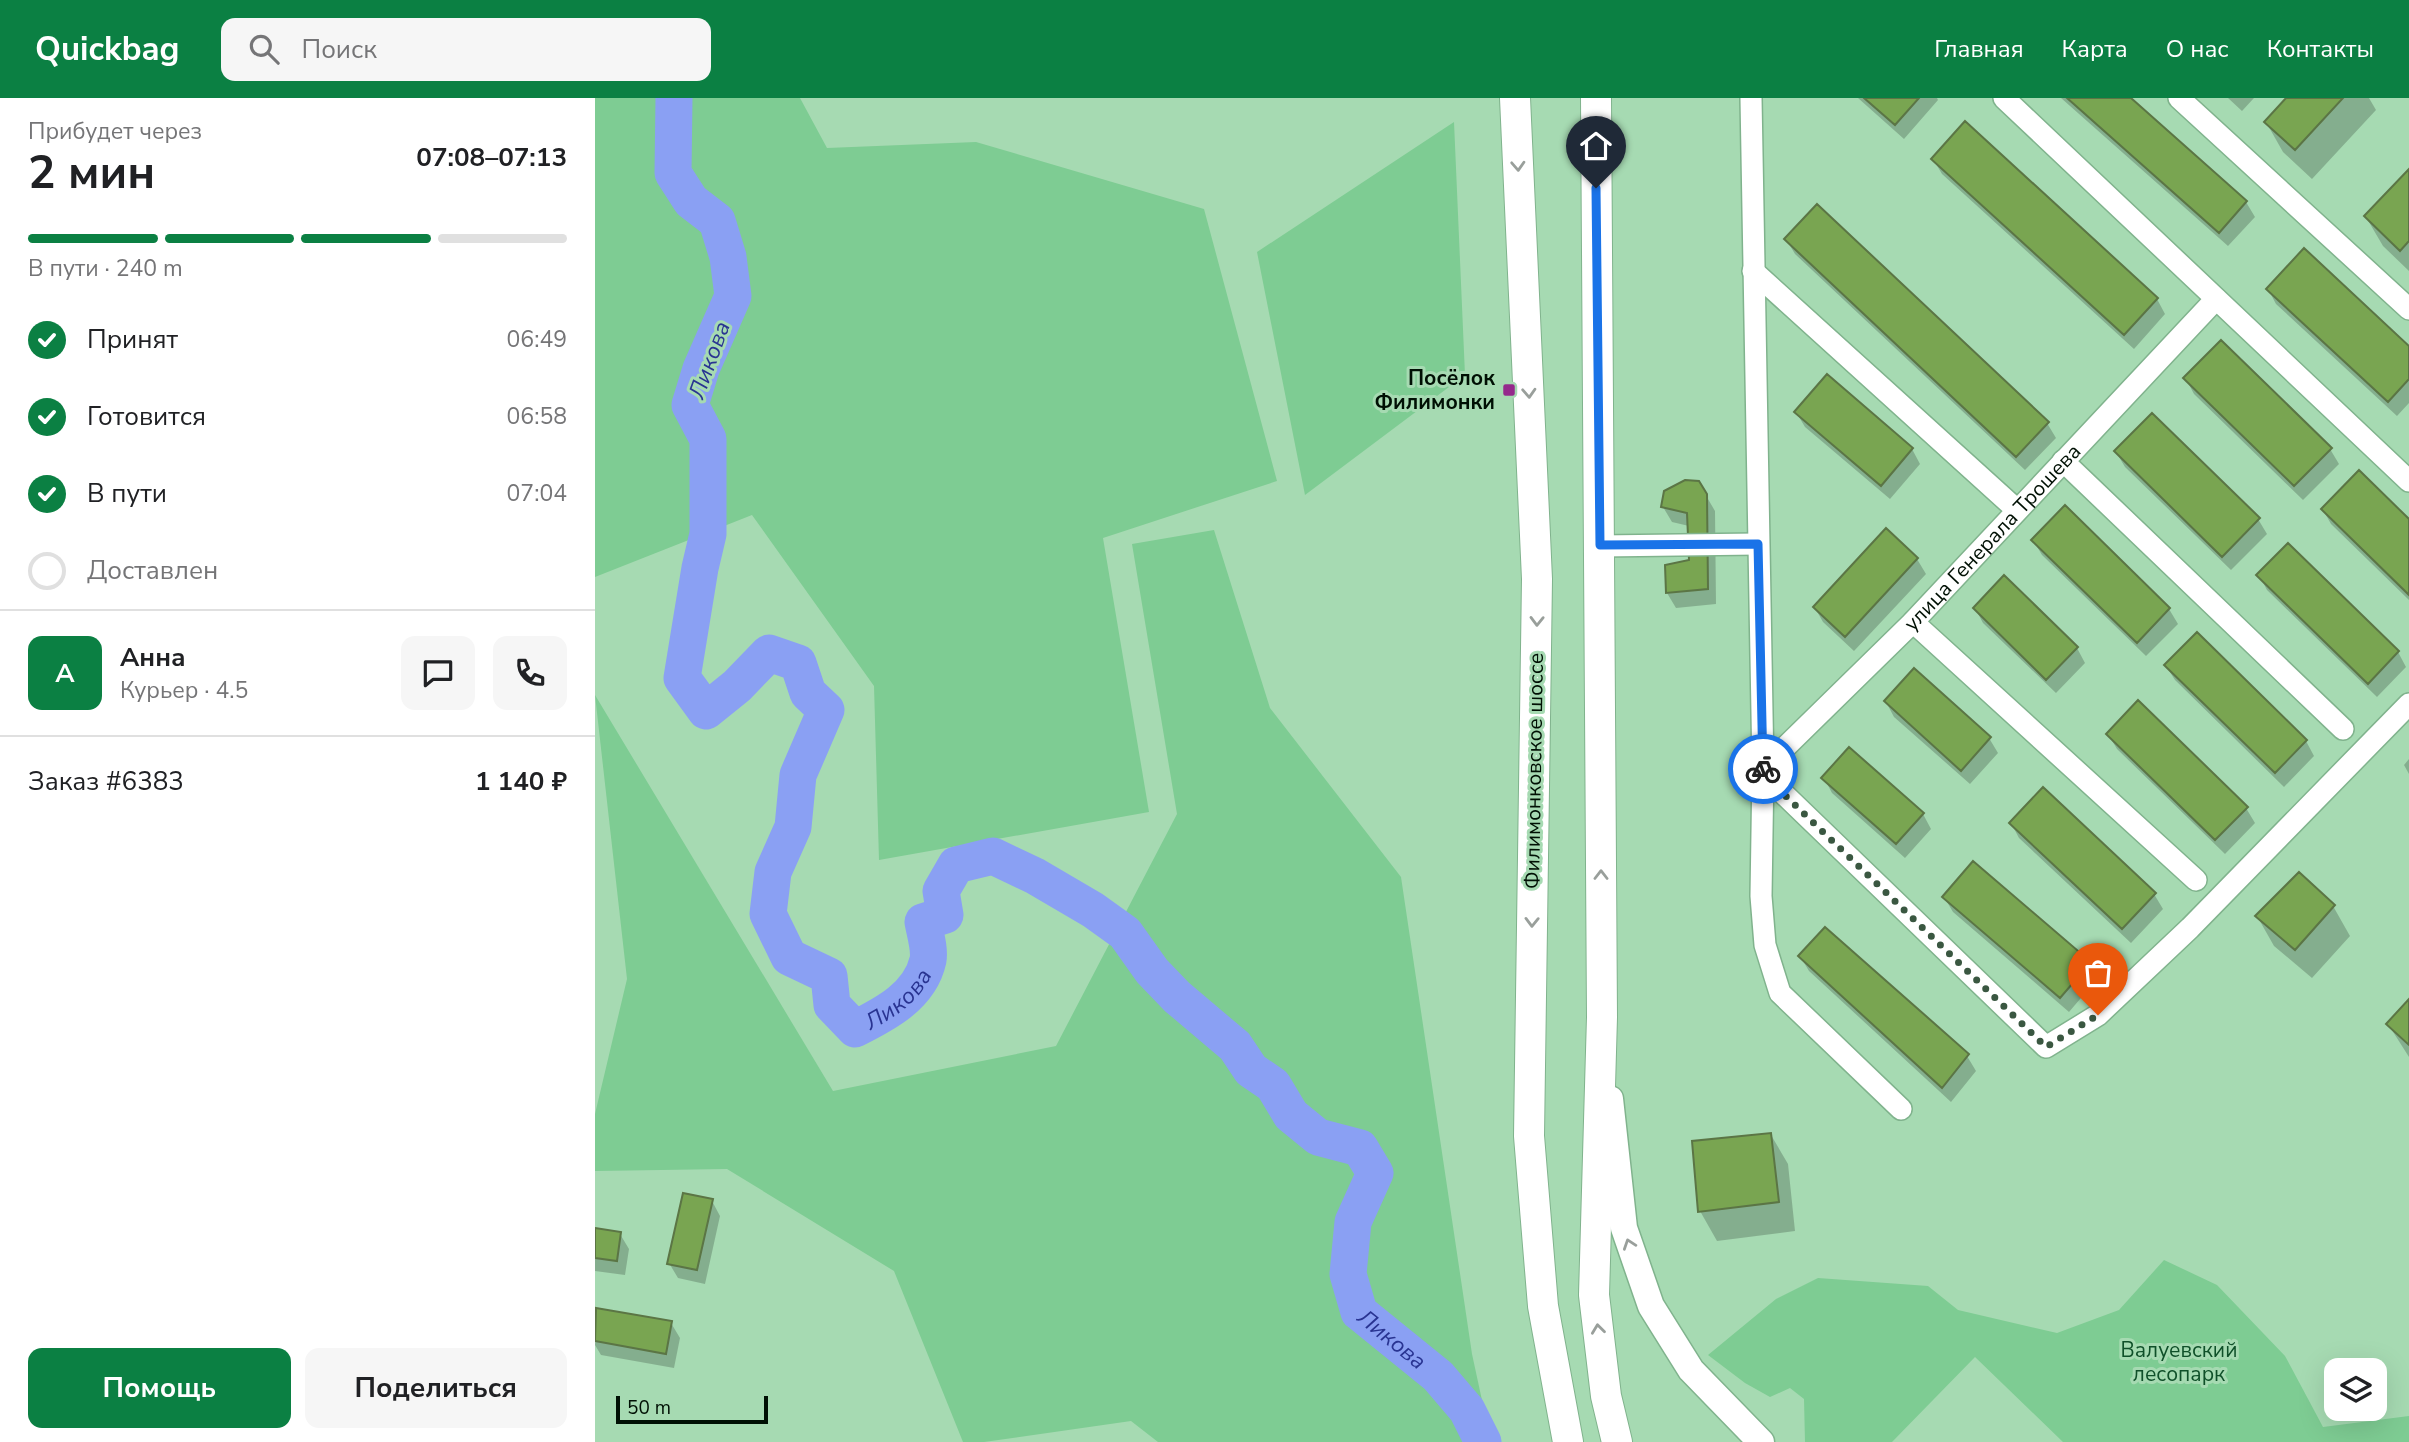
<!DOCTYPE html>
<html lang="ru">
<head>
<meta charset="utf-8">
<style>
	:root { --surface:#fff; --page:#f6f6f6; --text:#202124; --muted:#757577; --line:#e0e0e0; --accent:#0b8043 }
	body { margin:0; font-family:"Nunito Sans",sans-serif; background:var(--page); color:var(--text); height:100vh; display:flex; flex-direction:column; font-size:26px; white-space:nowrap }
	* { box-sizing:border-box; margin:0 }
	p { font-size:23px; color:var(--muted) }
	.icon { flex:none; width:38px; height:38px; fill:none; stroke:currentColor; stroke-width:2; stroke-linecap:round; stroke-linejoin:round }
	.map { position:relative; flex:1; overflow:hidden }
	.details { display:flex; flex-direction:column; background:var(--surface); width:595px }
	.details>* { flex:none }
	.buttons { position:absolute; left:1729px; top:1260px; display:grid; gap:14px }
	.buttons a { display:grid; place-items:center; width:63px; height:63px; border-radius:14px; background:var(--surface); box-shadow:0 7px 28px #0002; font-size:35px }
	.scale { position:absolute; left:21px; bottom:18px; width:152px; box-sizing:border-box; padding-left:7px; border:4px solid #001004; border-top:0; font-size:19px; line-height:24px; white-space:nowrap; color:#001004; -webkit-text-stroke:5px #a6dab2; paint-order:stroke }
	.pin { position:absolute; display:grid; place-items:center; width:60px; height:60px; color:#fff; margin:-72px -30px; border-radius:50% 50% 50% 0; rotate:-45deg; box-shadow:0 0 7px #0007 }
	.pin .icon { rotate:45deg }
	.courier { position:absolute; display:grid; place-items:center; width:70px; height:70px; margin:-35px; border:5px solid #1a73e8; border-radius:50%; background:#fff; color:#222; box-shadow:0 2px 9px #0007 }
	.headline em { font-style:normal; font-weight:700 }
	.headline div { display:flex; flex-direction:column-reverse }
	.headline { display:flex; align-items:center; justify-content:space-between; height:119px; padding:0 28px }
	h1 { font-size:46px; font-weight:700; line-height:52px }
	.bar { display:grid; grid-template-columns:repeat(4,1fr); gap:10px 7px; align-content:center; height:84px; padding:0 28px }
	.bar i { height:9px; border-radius:5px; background:var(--line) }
	.bar .selected { background:var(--accent) }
	.bar p { grid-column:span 4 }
	.line { display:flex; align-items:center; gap:18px; padding:0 28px; border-top:2px solid var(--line) }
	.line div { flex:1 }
	.round { display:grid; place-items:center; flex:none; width:74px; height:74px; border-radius:14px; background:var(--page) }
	ol { padding:0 28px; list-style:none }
	li { display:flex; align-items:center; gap:21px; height:77px }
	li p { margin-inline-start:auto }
	li .icon { padding:7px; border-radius:50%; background:var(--accent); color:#fff; stroke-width:4 }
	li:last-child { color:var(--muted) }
	li i { width:38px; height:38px; border:4px solid var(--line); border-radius:50% }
	.primary-button { display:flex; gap:14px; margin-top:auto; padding:14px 28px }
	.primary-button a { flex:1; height:80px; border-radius:14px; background:var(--accent); color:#fff; font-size:28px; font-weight:700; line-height:80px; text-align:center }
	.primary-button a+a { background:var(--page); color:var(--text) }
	header { display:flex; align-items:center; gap:42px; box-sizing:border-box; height:98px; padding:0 35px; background:var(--accent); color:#fff }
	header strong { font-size:33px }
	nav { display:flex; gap:38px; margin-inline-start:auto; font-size:24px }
	.search { width:490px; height:63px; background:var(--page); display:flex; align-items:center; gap:18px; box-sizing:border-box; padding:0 24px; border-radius:14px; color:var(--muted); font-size:26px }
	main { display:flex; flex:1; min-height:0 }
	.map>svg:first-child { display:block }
	.green { fill:#7ecc93 }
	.shadow { fill:#0003 }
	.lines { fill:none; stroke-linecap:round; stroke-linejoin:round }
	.river { stroke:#8aa0f3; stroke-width:37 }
	.building { fill:#79a551; stroke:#5b7545; stroke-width:2 }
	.minor-casing { stroke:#80b38d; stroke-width:24 }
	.tertiary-casing { stroke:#80b38d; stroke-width:29 }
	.secondary-casing { stroke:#80b38d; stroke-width:32 }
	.minor { stroke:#fff; stroke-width:21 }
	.tertiary { stroke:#fff; stroke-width:26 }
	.secondary { stroke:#fff; stroke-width:30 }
	.oneway { stroke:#999f9b }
	.done { stroke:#3a5741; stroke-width:7; stroke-dasharray:0 12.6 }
	.route { stroke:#1a73e8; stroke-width:9 }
	.poi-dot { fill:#952a8c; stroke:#a6dab2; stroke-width:2.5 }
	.labels { text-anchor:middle; stroke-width:6; stroke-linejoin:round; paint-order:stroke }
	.poi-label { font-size:21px; font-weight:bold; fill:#001004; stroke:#a6dab2; text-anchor:end }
	.street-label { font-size:21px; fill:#001004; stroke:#a6dab2 }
	.park-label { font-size:21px; fill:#0f5029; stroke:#a6dab2 }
	.water-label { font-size:23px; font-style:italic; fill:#293492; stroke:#a6dab2 }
</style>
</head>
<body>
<header>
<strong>Quickbag</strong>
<div class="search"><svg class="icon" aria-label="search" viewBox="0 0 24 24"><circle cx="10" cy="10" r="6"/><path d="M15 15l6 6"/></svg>Поиск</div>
<nav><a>Главная</a><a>Карта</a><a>О нас</a><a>Контакты</a></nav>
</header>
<main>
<section class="details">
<div class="headline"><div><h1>2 мин</h1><p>Прибудет через</p></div><em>07:08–07:13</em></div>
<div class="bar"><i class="selected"></i><i class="selected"></i><i class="selected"></i><i></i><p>В пути · 240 m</p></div>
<ol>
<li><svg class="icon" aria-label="check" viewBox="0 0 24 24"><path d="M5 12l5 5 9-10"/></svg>Принят<p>06:49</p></li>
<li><svg class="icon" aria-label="check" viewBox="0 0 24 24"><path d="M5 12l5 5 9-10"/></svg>Готовится<p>06:58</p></li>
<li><svg class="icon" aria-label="check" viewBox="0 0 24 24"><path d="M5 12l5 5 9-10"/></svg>В пути<p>07:04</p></li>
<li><i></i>Доставлен</li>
</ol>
<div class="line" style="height:126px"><b class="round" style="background:var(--accent);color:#fff">А</b><div><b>Анна</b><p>Курьер · 4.5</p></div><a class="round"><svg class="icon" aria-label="chat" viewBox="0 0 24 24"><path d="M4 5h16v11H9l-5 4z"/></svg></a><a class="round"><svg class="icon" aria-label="phone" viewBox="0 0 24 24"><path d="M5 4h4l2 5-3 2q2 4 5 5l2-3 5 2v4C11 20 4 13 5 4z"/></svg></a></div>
<div class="line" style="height:91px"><div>Заказ #6383</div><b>1 140 ₽</b></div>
<div class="primary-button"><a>Помощь</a><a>Поделиться</a></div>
</section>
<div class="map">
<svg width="1814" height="1344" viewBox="0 0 1814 1344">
	<rect width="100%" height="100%" fill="#a6dab2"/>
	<path class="green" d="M0,0H205L232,50L381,44L609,111L682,383L508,440L554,714L284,762L279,588L157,417L0,479Z
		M859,24L870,277L710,397L662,154Z
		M619,432L675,610L806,779L877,1256L896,1344H563L536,1323L389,1344H368L299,1173L132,1071L0,1073V1016L32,881L0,597L238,993L461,948L582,716L537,446Z
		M1569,1162L1622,1187L1690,1258L1728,1329L1814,1318V1344H1468L1380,1259L1297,1344H1210L1209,1301L1195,1290L1175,1299L1150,1285L1113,1257L1181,1201L1223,1180L1333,1188L1363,1212L1462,1235L1524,1212Z"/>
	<path class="shadow" d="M1263,0H1342L1343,2L1309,41Z
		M1466,0H1534L1651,104L1660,119L1633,148Z
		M1633,0H1659L1647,13Z
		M1694,0H1774L1781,12L1717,81L1688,54L1671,24Z
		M1338,61L1562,201L1570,216L1539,251L1347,76Z
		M1814,73V173L1788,148L1771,119Z
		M1191,141L1452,325L1461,340L1430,372L1200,156Z
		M1673,191L1814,250V305L1802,318L1681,206Z
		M1591,281L1735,351L1744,366L1708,402L1599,296Z
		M1201,314L1317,351L1325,366L1295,401L1210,329Z
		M1521,354L1663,421L1672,436L1636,472L1530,369Z
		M1103,384L1120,413L1121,506L1081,510L1072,495V468L1096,463L1094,428L1077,424L1068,409Z
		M1470,410L1574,511L1583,526L1551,558L1447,457L1438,442Z
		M1728,412L1814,424V502L1736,426Z
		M1322,461L1331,476L1259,553L1228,524L1220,510Z
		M1664,477L1803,554L1811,569L1782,599L1672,492Z
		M1380,510L1482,550L1490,565L1461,595L1388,525Z
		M1571,568L1711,643L1719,658L1689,689L1580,582Z
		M1291,604L1394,640L1403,655L1375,686L1299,619Z
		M1513,636L1651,710L1660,725L1630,756L1522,651Z
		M1814,661V676L1809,667Z
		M1229,680L1328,716L1336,731L1310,760L1237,695Z
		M1416,725L1559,796L1568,811L1536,845L1424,740Z
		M1349,799L1494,865L1503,880L1474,914L1358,814Z
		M1738,808L1755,838L1717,880L1679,848L1662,818Z
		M1205,858L1372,958L1381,973L1356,1004L1214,873Z
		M1814,904V959L1793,926Z
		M1176,1037L1193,1066L1200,1133L1122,1143L1105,1113Z
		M117,1103L125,1118L110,1186L83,1180L74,1165Z
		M0,1132L25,1136L34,1151L30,1177L0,1173Z
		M3,1212L76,1225L85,1240L79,1270L6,1257L0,1247Z"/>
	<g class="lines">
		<path class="river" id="s1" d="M79,0L78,75L96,103L122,123L133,159L138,198L106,271L95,307L113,341V436L105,470L87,580L111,613L142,588L174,555L203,565L213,595L231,612L203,677L198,729L178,774L173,816L194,859L234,878L237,907L260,931C290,916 325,898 333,862C335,851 330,835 328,824L350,817L346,793L361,767L398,758L440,778L498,812L530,835L557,873L582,899L640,948L656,972L678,987L696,1017L723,1039L765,1050L780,1075L758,1124L753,1176L764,1214L843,1278L872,1312L888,1344"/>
	</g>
	<path class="building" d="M1269,0H1324L1300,27Z
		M1472,0H1536L1652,103L1624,135Z
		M1691,0H1748L1700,52L1669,24Z
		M1370,23L1563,200L1529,237L1336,61Z
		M1814,71V143L1805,153L1769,118Z
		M1222,106L1454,324L1421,359L1189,141Z
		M1709,150L1814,248V281L1793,304L1671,191Z
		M1626,242L1737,350L1699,388L1588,280Z
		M1232,276L1318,350L1286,388L1199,314Z
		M1557,315L1665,420L1627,459L1519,353Z
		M1764,372L1814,421V497L1726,411Z
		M1090,382L1104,383L1112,396L1113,491L1071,495L1070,467L1094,462L1092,415L1066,409L1069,393Z
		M1470,407L1575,510L1542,545L1436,442Z
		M1291,430L1323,460L1250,539L1218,509Z
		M1693,445L1804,553L1773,586L1661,477Z
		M1409,477L1483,549L1451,582L1378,510Z
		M1602,534L1712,642L1680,675L1569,567Z
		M1319,570L1396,639L1366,673L1289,603Z
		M1543,602L1653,709L1620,742L1511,636Z
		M1254,649L1329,715L1301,746L1226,680Z
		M1448,689L1561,795L1527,831L1414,725Z
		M1378,763L1496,864L1465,900L1347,799Z
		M1704,774L1740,807L1700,852L1660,818Z
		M1230,829L1374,956L1347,990L1203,858Z
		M1814,901V947L1791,926Z
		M1176,1035L1184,1104L1103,1114L1097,1043Z
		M88,1095L118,1101L102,1172L72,1166Z
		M0,1130L26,1134L22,1163L0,1160Z
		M1,1210L77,1223L71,1256L0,1243Z"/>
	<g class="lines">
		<g class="minor-casing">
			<g id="minor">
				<path d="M1156,0L1168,671L1166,798L1170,847L1185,895L1306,1011"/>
				<path d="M1409,0L1814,383"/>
				<path d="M1584,0L1814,211"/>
				<path d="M1158,173L1422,412"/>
				<path d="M1468,363L1748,631"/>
				<path d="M1005,448L1163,446"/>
				<path d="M1318,524L1601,782"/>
				<path id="s2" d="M1168,671L1318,524L1621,201"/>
				<path d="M1167,675L1451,949L1503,917L1595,830L1814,606"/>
			</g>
		</g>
		<g class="tertiary-casing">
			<path id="tertiary" d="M1015,1001L1029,1130L1056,1208L1096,1272L1166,1344"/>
		</g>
		<g class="secondary-casing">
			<path id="secondary" d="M920,0L942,481L934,1038L948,1208L973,1344
				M1001,0L1007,919L999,1197L1011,1298L1022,1344"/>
		</g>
		<use href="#minor" class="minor"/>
		<use href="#tertiary" class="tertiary"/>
		<use href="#secondary" class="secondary"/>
	</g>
	<defs><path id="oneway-chevron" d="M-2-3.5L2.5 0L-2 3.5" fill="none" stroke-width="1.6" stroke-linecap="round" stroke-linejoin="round" transform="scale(1.75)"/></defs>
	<g class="oneway">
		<use href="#oneway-chevron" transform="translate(923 68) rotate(87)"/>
		<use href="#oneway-chevron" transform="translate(934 295) rotate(87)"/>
		<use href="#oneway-chevron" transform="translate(942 523) rotate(91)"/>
		<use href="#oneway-chevron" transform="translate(1006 777) rotate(-90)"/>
		<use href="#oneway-chevron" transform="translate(937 824) rotate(91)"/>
		<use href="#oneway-chevron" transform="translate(1034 1146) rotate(-109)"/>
		<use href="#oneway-chevron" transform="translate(1003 1231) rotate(-97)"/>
	</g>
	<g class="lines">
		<path class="done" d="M1168,671L1167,675L1451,949L1503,917"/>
		<path class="route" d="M1001,90L1005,447L1163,446L1168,671"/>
	</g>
	<rect class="poi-dot" x="907" y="285" width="14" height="14" rx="3.5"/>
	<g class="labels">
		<g class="poi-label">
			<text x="900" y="287">Посёлок<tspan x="900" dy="24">Филимонки</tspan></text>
		</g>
		<g class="street-label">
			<text dy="7" stroke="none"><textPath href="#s2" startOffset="326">улица Генерала Трошева</textPath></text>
			<text transform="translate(939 673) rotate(-89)" y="7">Филимонковское шоссе</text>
		</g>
		<g class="park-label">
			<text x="1584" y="1259">Валуевский<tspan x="1584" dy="24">лесопарк</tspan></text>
		</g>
		<g class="water-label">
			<text transform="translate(114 262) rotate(-70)" y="8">Ликова</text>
			<text dy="8" stroke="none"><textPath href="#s1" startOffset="1251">Ликова</textPath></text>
			<text dy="8" stroke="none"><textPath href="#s1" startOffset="2154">Ликова</textPath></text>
		</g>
	</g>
</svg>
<div class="buttons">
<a><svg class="icon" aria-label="layers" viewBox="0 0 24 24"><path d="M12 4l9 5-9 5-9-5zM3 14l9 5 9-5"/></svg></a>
</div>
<div class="scale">50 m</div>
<div class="pin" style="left:1503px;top:917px;background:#ea580c"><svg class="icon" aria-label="bag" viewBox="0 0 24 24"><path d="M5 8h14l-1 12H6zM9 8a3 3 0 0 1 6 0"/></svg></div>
<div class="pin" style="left:1001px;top:90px;background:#1f2937"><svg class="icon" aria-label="home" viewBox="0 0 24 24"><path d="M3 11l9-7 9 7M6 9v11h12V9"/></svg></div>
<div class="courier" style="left:1168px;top:671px"><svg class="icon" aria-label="bike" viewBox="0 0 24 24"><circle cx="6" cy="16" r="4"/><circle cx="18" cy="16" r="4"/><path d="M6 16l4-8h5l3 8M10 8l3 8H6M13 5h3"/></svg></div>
</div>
</main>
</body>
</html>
